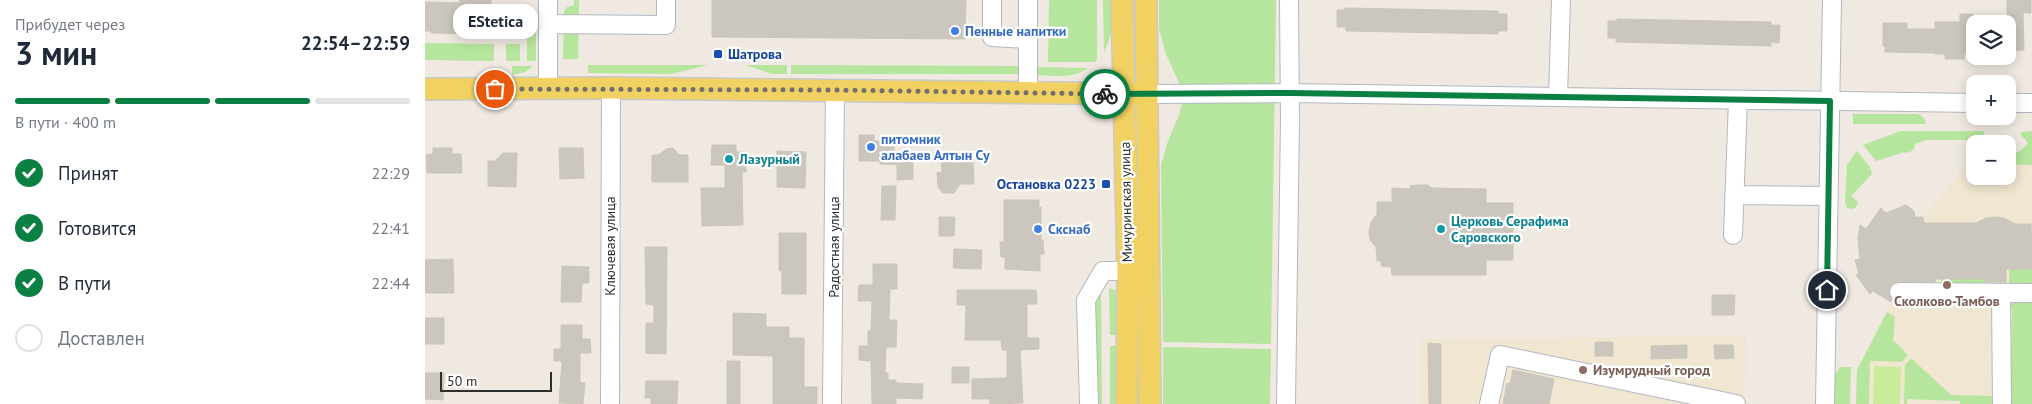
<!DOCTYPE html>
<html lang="ru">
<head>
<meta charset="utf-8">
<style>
	:root { --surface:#fff; --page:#f6f6f7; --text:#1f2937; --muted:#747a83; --line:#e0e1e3; --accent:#0b8043 }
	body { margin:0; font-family:"PT Sans",sans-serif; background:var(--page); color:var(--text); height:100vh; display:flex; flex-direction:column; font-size:19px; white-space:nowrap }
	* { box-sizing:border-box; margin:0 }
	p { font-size:16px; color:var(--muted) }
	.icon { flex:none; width:28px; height:28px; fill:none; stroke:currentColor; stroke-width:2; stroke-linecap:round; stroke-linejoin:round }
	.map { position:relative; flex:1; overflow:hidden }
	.sheet { display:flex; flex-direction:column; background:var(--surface); width:425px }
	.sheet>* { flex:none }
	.controls { position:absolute; left:1541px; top:15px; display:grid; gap:10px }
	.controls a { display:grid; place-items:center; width:50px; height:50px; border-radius:10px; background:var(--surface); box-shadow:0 2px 12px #0003; font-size:25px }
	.scale { position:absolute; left:15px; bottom:12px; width:112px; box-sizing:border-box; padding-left:5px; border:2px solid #2e2e2e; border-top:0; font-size:14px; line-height:18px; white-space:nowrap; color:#2e2e2e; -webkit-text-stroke:4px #fff; paint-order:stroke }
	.pin { position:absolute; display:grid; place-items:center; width:42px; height:42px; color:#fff; margin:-21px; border:2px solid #fff; border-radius:50%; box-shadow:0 1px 5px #0007 }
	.courier { position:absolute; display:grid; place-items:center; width:50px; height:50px; margin:-25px; border:4px solid #0b8043; border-radius:50%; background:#fff; color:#222; box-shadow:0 1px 6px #0007 }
	.bubble { position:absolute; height:35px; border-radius:15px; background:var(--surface); box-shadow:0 2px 12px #0003; font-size:16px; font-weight:800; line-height:35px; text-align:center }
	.overview em { font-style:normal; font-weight:800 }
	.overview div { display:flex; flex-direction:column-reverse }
	.overview { display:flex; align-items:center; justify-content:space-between; height:85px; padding:0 15px }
	h1 { font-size:32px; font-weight:800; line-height:38px }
	.bar { display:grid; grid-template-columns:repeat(4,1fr); gap:8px 5px; align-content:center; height:60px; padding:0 15px }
	.bar i { height:6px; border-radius:4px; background:var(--line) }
	.bar .current { background:var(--accent) }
	.bar p { grid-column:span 4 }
	ol { padding:0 15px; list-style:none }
	li { display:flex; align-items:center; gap:15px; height:55px }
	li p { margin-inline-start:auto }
	li .icon { padding:5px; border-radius:50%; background:var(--accent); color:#fff; stroke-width:4 }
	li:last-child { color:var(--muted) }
	li i { width:28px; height:28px; border:2px solid var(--line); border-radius:50% }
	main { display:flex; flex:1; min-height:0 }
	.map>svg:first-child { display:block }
	.education { fill:#f0e6d1 }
	.green { fill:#b6e59e }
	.pitch { fill:#c9ec9a }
	.building { fill:#cbc7bf; stroke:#cbc5ba }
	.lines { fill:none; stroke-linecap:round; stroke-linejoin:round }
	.minor-casing { stroke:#b4b7c1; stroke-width:20 }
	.major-casing { stroke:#c9c9c9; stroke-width:24 }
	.minor { stroke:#fff; stroke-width:18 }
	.major { stroke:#f2d163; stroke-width:21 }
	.done { stroke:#726f6d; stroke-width:5; stroke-dasharray:0 9 }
	.route { stroke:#0b8043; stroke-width:6 }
	.shop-dot { fill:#3f7fe0; stroke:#fff; stroke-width:2 }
	.transit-dot { fill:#1a4fb4; stroke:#fff; stroke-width:2 }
	.culture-dot { fill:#0f9aa8; stroke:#fff; stroke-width:2 }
	.education-dot { fill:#8d6e63; stroke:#fff; stroke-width:2 }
	.labels { text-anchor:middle; stroke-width:4.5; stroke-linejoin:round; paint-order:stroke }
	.shop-label { font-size:14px; font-weight:bold; fill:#366cbe; stroke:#fff; text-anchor:start }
	.transit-label { font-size:14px; font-weight:bold; fill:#164399; stroke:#fff; text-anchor:start }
	.culture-label { font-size:14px; font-weight:bold; fill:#0d838f; stroke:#fff; text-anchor:start }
	.street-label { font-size:14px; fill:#2e2e2e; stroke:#fff }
	.education-label { font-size:14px; font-weight:bold; fill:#785e54; stroke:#fff }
</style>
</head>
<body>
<main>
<section class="sheet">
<div class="overview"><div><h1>3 мин</h1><p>Прибудет через</p></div><em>22:54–22:59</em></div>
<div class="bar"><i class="current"></i><i class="current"></i><i class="current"></i><i></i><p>В пути · 400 m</p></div>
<ol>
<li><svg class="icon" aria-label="check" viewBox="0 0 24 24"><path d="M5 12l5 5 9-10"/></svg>Принят<p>22:29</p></li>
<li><svg class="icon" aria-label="check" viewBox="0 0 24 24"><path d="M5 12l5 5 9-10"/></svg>Готовится<p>22:41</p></li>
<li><svg class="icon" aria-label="check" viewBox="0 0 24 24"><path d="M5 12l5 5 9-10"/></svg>В пути<p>22:44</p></li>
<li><i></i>Доставлен</li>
</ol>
</section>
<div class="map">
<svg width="1607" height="404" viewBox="0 0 1607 404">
	<rect width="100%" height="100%" fill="#efe9e1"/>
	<path class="education" d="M1550,164V176H1582L1583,164L1607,165V404H1431L1432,370L1466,302L1449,291L1445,294L1431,275L1435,273L1430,260L1435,258L1433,238L1436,226L1442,229L1456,208L1462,214L1471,208L1481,205L1489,211L1490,217H1498L1542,165Z
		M1321,336L1320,404H995L996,339Z"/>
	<path class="green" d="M149,0H154L153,59H138L139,12L142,7L149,5Z
		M624,0H672V59L670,62H623Z
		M678,0H686L687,32L679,53Z
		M706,0H713L712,45H708Z
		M734,0H851L846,344L738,342L736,165L743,141L754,115L758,100L755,85L741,54L734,29Z
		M81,10H95V34L81,33Z
		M102,11L111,17V61H102Z
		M0,43L69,44V61L0,60Z
		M81,44H95V61H81Z
		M163,65H283L246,74L163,73Z
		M321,65H362V74H347Z
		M366,65L599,66V74H366Z
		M87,66H108L100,72L87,75Z
		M606,67L663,68C647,80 625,75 607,75Z
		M1428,114H1493L1499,118L1501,124H1428Z
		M1476,131H1559V135L1546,149L1541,140H1501L1490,144C1490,150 1486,152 1481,153L1480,152L1451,161L1438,145Z
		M1607,131V165L1584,164V156L1595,151L1603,143L1596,135V132Z
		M1432,151L1445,167L1447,174L1426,196L1433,202L1431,207L1427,209L1422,208L1420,203L1422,165Z
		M1516,262L1561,269V284H1516Z
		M1584,268H1607V284H1584Z
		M684,288L690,290L691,293V335H685Z
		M676,289L677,404H669L670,298Z
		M1607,300V404H1585L1587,309L1585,305L1589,301Z
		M1462,312L1470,317L1468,340L1483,355L1477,362L1445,361L1444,404H1431L1432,370Z
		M685,346H691L692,404H685Z
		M738,347L846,349L845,404H738Z
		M1486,358L1526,395L1569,396V404H1535V401L1482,399V404H1479L1480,365Z
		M1415,367H1426L1425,404H1409V376Z"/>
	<path class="pitch" d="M1449,366L1476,367L1475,404H1448Z"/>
	<path class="building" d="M35,0H66V10H70V34L6,33V31H0V2L35,3Z
		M287,0H541L540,39L287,37Z
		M1582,0H1606V13H1598L1599,50L1582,51Z
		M920,8L1073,11V14H1082V31H1073V34L921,31V27H912V10H920Z
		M1535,14H1548V54H1539V59H1520V54H1510V53L1460,52V46H1458V23H1482V29H1510V22H1535Z
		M1192,19L1346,22V25H1355L1354,43L1346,42V46L1191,42V38H1183V21H1192Z
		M434,135H449V141H469V152L482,153L488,159V179L472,180V165L455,164V161H434Z
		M287,145H311V152H321V172H317L318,225L277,226L276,188H300V165H286Z
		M8,148H27V154H36L37,173H2L1,155L8,154Z
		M134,148H158L159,178L135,179Z
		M248,148L254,155H263V182H227V155H234L241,149Z
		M352,151L381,152L380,188L352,187Z
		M78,153H92L91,187L63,186V161H70Z
		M533,156L534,162L548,161L549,184H535L529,193H518L513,187L512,173L517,172L516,157Z
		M992,185H1002L1007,188L1061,189V203H1088V260H1061V275H967L966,267L956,266V261H952L951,247L945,240L944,232L946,222L952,214V202H967V188L985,189V186Z
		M457,186H471L470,220H456Z
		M579,200H614V207H616V240H618L619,254H615V271L580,269V257H576L575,242H579Z
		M1481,205L1489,211L1490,217H1498L1499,223H1551L1561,218L1570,217L1579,218L1590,224H1606L1607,269H1581V282H1561V279H1510V282L1474,281L1468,283L1465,287L1463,292L1467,300L1466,302L1448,291L1445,294L1431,275L1434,274L1430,260L1435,259L1433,238L1435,225L1441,229L1456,208L1461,213Z
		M514,217H530L529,236H514Z
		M354,233H381V294H357V271H354Z
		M220,247H242L241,354L221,353V323H229V305L221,304Z
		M529,249L557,250L556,269L528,268Z
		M28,259L29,293H0V260Z
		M448,264H472V289H465L464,320H472L471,347H461L460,373H463V380H471V383L498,384L497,399L471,398V404H447L446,361L434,360V346H443V331H446L447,301H433L434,285H448Z
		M137,266L164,267V283H157L156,302H136Z
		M532,290H611L612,304H602V338H614V349L595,350L598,403L565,404L564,399H547V379L582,378V350H577L576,340H540L541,305H532Z
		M1287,295H1310L1309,315H1287Z
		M308,313L341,314V327H364V338H379V387H392V404H348V356L308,355Z
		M0,318H19V344H0Z
		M136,325H157V339H165L166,353H155V382L160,383L158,404L134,403L137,361H129V349H136Z
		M1170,342H1188V356H1170Z
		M1003,343L1016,344V404H1004Z
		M1262,345V358L1226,359V346Z
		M1289,345H1308L1309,358L1290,359Z
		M302,361H315V404H302Z
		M527,367H544V383H527Z
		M1088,370L1129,379L1124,404H1078L1082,383L1085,384Z
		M0,373H19L18,400L0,399Z
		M221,381H253L252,404H226V398H220Z"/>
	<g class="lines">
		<g class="minor-casing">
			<path id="minor" d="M567,0V37L603,39
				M603,0V92
				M123,24L241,25V0
				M123,89V0
				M722,94L865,93L1550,103
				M1133,97L1136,0
				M1582,103H1607
				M1309,195L1404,196
				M1308,235L1313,100
				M1474,292L1607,293
				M1576,293L1577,404
				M185,404L186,88
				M407,404L410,90
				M664,404L661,300L678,271H703
				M861,404L865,120L864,0
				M1064,404L1075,355L1311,404
				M1400,404L1407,0"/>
		</g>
		<g class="major-casing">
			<path id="major" d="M697,0L703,271L702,404
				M721,0L725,404
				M0,89L186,88L722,94"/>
		</g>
		<use href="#minor" class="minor"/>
		<use href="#major" class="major"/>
	</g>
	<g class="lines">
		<path class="done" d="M70,89L410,90L680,94"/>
		<path class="route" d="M680,94L865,93L1405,101L1402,290"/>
	</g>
	<g class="shop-dot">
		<circle cx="530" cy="31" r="5"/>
		<circle cx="446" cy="147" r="5"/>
		<circle cx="613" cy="229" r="5"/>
	</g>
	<g class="transit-dot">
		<rect x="288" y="49" width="10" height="10" rx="2.5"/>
		<rect x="676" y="179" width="10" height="10" rx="2.5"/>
	</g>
	<g class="culture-dot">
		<circle cx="304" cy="159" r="5"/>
		<circle cx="1016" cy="229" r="5"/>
	</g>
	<g class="education-dot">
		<circle cx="1522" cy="285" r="5"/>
		<circle cx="1158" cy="370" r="5"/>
	</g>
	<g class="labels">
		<g class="shop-label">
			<text x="540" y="36">Пенные напитки</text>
			<text x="456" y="144">питомник<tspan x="456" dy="16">алабаев Алтын Су</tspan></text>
			<text x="623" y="234">Скснаб</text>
		</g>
		<g class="transit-label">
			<text x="303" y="59">Шатрова</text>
			<text x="671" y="189" text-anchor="end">Остановка 0223</text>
		</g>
		<g class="culture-label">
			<text x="314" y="164">Лазурный</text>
			<text x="1026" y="226">Церковь Серафима<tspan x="1026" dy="16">Саровского</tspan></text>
		</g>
		<g class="street-label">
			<text transform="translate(701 202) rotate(-91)" y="5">Мичуринская улица</text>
			<text transform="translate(185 246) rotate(-90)" y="5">Ключевая улица</text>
			<text transform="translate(409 247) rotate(-90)" y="5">Радостная улица</text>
		</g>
		<g class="education-label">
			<text x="1522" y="306">Сколково-Тамбов</text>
			<text x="1168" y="375" text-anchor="start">Изумрудный город</text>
		</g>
	</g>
</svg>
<div class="controls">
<a><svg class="icon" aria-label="layers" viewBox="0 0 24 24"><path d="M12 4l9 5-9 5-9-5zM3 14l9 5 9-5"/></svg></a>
<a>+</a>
<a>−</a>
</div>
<div class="scale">50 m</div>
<div class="pin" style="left:70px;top:89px;background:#ea580c"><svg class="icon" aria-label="bag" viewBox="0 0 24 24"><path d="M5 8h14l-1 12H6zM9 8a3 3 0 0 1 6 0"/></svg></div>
<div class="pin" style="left:1402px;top:290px;background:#1f2937"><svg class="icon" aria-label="home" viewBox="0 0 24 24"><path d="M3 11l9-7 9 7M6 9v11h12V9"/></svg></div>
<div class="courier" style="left:680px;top:94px"><svg class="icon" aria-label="bike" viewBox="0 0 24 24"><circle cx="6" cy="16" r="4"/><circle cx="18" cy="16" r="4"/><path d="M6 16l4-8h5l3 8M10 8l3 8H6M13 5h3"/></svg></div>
<div class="bubble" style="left:28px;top:4px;width:85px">EStetica</div>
</div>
</main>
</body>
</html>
